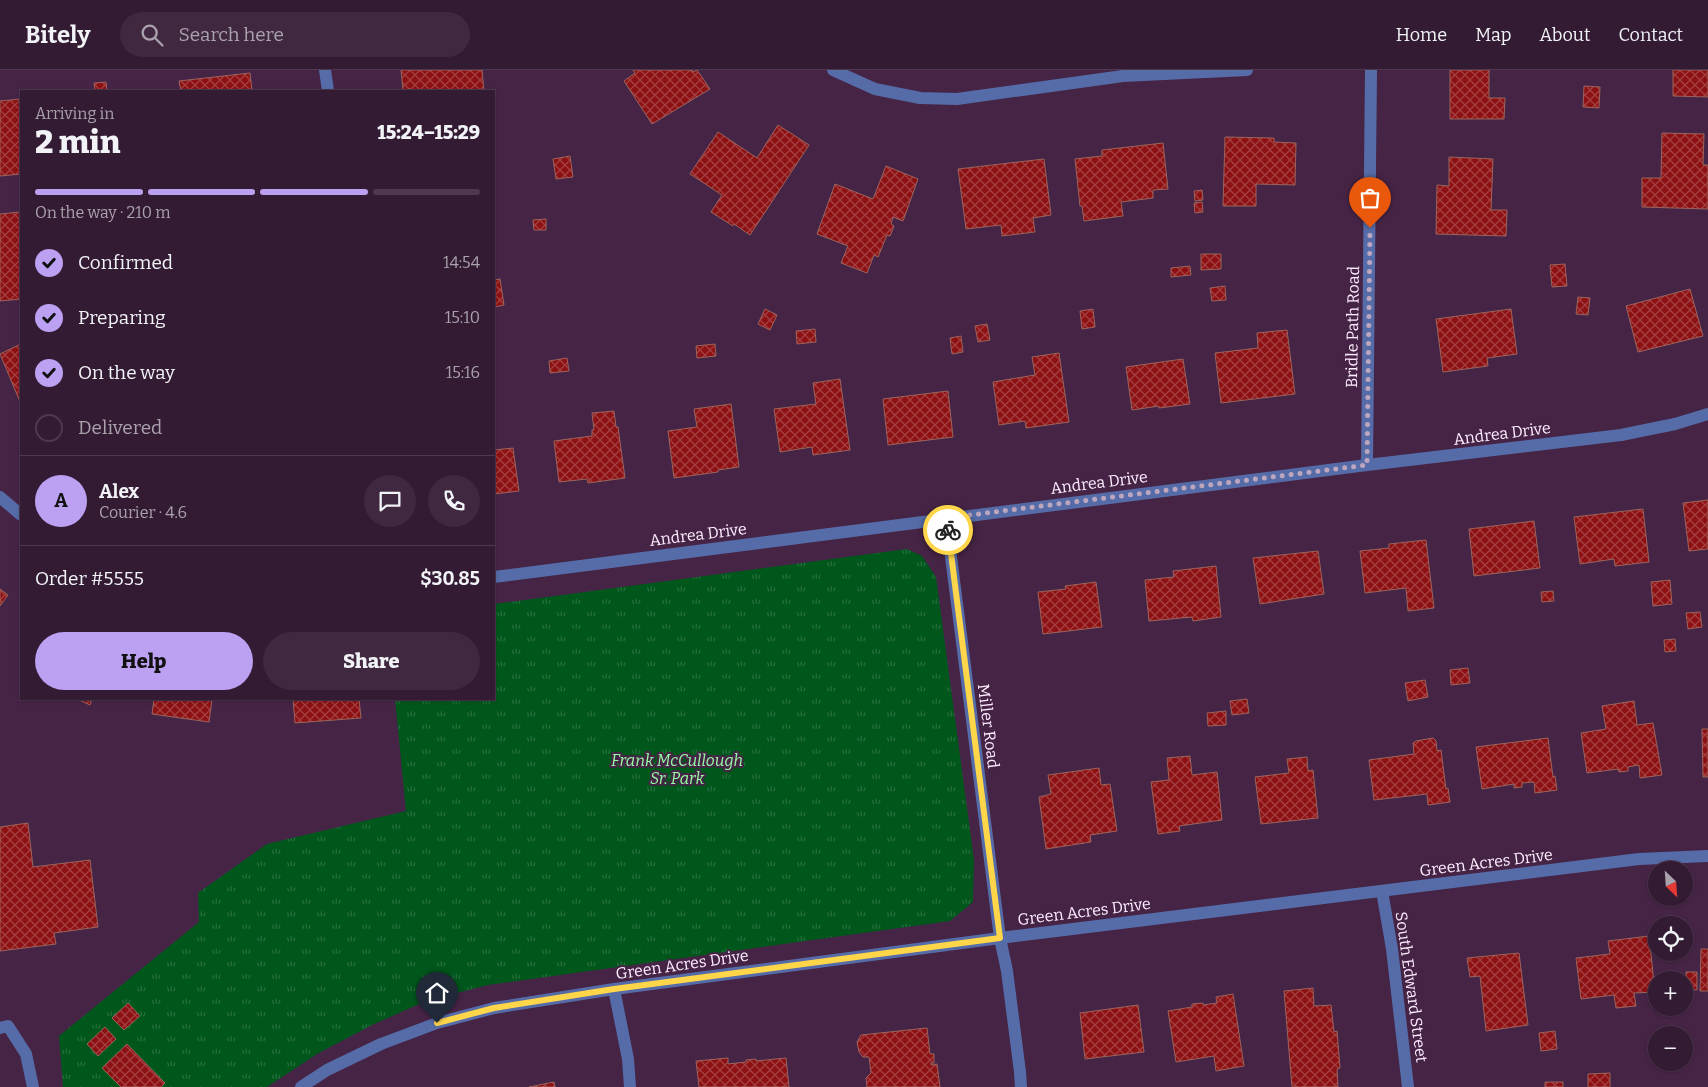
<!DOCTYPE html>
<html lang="en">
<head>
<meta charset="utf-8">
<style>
	:root { --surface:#341b34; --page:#3f2840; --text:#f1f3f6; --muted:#a9a1ac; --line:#4e394f; --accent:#bca0f2 }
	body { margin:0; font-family:Bitter,serif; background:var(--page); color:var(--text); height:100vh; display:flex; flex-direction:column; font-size:19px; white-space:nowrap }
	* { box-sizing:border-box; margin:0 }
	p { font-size:16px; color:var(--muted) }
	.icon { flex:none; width:28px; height:28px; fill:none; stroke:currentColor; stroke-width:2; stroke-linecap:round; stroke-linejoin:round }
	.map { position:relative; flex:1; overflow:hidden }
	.drawer { position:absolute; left:20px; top:20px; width:475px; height:610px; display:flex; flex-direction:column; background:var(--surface); border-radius:0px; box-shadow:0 1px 4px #0004,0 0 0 1px var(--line) }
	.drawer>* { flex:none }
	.needle { width:32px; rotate:155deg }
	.fabs { position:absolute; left:1648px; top:791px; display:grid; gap:10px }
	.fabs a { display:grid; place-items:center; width:45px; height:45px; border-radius:50%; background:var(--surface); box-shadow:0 1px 4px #0004,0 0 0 1px var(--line); font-size:25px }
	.pin { position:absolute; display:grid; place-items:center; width:42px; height:42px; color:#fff; margin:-51px -21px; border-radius:50% 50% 50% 0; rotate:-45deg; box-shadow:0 0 5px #0007 }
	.pin .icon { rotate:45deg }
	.courier { position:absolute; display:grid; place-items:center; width:50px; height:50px; margin:-25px; border:4px solid #ffd54a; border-radius:50%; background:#fff; color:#222; box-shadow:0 1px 6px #0007 }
	.summary em { font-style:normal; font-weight:800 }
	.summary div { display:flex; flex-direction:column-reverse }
	.summary { display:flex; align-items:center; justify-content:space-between; height:85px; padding:0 15px }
	h1 { font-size:32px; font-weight:800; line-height:38px }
	.bar { display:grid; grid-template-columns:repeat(4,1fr); gap:8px 5px; align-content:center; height:60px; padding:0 15px }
	.bar i { height:6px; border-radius:4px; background:var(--line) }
	.bar .selected { background:var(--accent) }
	.bar p { grid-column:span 4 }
	.line { display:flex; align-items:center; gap:12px; padding:0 15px; border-top:1px solid var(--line) }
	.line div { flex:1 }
	.round { display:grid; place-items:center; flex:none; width:52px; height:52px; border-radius:26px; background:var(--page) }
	ol { padding:0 15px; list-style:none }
	li { display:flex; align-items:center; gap:15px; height:55px }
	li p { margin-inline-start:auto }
	li .icon { padding:5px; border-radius:50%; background:var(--accent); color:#111; stroke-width:4 }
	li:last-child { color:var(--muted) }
	li i { width:28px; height:28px; border:2px solid var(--line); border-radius:50% }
	.button { display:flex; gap:10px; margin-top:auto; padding:10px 15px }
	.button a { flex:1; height:58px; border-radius:30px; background:var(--accent); color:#111; font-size:20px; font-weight:800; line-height:58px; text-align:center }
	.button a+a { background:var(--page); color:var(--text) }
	header { display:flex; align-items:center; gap:30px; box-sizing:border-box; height:70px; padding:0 25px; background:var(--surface); border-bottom:1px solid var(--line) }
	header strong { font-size:24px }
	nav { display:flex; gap:28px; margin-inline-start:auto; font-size:18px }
	.search { width:350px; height:45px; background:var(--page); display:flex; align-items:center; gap:12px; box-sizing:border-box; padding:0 18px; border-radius:28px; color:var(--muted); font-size:19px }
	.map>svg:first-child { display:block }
	.park { fill:url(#park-tufts) }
	.building { fill:url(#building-cross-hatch); stroke:#9b645d }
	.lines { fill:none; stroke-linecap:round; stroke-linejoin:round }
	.minor { stroke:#556ca8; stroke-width:12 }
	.done { stroke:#bea7be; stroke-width:5; stroke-dasharray:0 9 }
	.route { stroke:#ffd54a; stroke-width:6 }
	.labels { text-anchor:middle; stroke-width:4; stroke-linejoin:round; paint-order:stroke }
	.street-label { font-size:16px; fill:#feedfe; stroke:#462446 }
	.park-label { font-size:16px; font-style:italic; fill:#97faa4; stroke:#462446 }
</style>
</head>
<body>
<header>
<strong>Bitely</strong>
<div class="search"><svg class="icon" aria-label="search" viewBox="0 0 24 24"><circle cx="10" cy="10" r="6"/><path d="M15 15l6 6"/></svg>Search here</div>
<nav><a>Home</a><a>Map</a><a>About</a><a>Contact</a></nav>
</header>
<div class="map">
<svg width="1708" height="1017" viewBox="0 0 1708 1017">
	<defs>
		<pattern id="park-tufts" width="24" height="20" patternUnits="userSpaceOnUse" patternTransform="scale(1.25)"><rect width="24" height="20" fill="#00571c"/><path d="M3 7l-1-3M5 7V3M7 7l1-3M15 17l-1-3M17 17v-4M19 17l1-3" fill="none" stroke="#266f3e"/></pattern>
		<pattern id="building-cross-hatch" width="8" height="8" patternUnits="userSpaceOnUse" patternTransform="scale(1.25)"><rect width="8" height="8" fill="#8d1113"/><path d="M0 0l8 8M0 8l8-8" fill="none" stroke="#a44042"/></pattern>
	</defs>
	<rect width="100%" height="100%" fill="#462446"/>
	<path class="park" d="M907,479L922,486L936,507L974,790L973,832L950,851L488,915L426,931L372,955L317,984L267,1017H63L59,966L199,852L198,823L267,774L406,741L395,629H494V534Z"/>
	<path class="building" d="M401,0H482L484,21H411V19L403,20Z
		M633,0H692L693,2L697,0L710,19L652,54L624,11L635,3Z
		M1450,0H1489V28H1505L1504,49H1450Z
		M1673,0H1708V27L1673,26Z
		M250,3L252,21H181L179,11Z
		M106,12L107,21H95L94,13Z
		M1584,16L1600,17L1599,38L1583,37Z
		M21,29V104L0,106V31Z
		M778,55L809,75L750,165L734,154L733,156L711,142L722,125L690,104L718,62L757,88Z
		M1662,63L1704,64L1703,95H1708V139L1642,137V108H1661Z
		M1225,67L1274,68V72L1296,73L1295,115L1256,114V136H1223Z
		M1163,73L1168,119L1153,120V128L1121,132L1123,146L1084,151L1082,136H1080L1075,89L1102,86V80Z
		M570,86L573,107L556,109L553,89Z
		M1449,87L1493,89L1491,140H1507L1506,166L1436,164L1437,115L1449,116Z
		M1044,89L1051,145L1033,148L1035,162L1002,166L1001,155L966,159L958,99Z
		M886,96L918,109L903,151L893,147L891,154L894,156L890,166L887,165L878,187L874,185L867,203L841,193L848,176L817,164L835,114L873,129Z
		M1202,120L1203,130L1195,131L1194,121Z
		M1202,132L1203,142L1195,143L1194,133Z
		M21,142V229L0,231V144Z
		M546,149V160H534L533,150Z
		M1201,184H1221V199L1201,200Z
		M1565,194L1567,216L1552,217L1550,195Z
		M1190,196L1191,205L1171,207V198Z
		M500,209L504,235L494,237V210Z
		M1225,216L1226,230L1212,231L1210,218Z
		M1690,219L1703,266L1638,282L1626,236Z
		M1578,227L1590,228L1588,245L1576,244Z
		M765,239L777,245L770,260L758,254Z
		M1093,239L1095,257L1082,259L1080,241Z
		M1511,239L1517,284L1487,288L1488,296L1443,302L1436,249Z
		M987,254L990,270L978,272L975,256Z
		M815,259L816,272L797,274L796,261Z
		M1287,260L1295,324L1221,333L1215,283L1258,278L1257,263Z
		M961,266L963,282L952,284L950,268Z
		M21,274V334L0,284Z
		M715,274L716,286L697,288L696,276Z
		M1059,283L1069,352L1026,358L1025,351L999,355L993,312L1035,305L1032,287Z
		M567,288L569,301L550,303L549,291Z
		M1183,289L1190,334L1159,338V336L1132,340L1126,297Z
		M840,309L850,380L813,385L812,377L780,382L774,339L816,334L813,313Z
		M948,321L953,367L888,375L883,329Z
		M731,334L739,397L718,400V402L674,408L668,361L697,357L694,339Z
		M614,341L616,357H618L625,408L588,413L587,409L559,412L554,371L592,366V360H594L592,343Z
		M513,378L519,421L494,424V380Z
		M1708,430V479L1689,481L1683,433Z
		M1643,439L1649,492L1615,496L1614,489L1580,494L1574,447Z
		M1534,451L1540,498L1474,506L1469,459Z
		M1426,470L1434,538L1408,541L1406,518L1365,523L1360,481L1389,478V474Z
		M1318,481L1324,524L1260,534L1253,488Z
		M1216,496L1221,547L1193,551L1192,547L1149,551L1145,510L1174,507L1173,501Z
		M1670,510L1672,534L1653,536L1651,512Z
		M1096,512L1102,557L1043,564L1038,522L1066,519L1065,516Z
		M0,519L8,525L0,536Z
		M1553,521L1554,531L1542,532L1541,522Z
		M1700,542L1702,557L1688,559L1686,543Z
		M1675,569L1676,581L1665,582L1664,570Z
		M1468,598L1470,613L1451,615L1450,600Z
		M1425,610L1428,627L1408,631L1405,613Z
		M77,629H92L90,635Z
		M154,629H212L209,652L152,644Z
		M293,629H359L361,648L295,653Z
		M1247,629L1249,643L1232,645L1230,631Z
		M1634,631L1637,655L1653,653L1662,705L1640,708L1639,695L1628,697V701L1619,702L1618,699L1587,703L1581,663L1606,659L1602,636Z
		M1226,641V655L1208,656L1207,643Z
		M1702,659H1708V707H1703Z
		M1433,668L1436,671L1437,681L1441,680L1446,719L1448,718L1450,732L1428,735L1427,724L1374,730L1369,690L1414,684L1413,673L1416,671Z
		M1548,668L1553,707L1555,706L1557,720L1535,723L1534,712L1522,713V717L1514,718V714L1482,719L1476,677Z
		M1190,686L1192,705L1217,702L1222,750L1179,756L1180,761L1158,764L1151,712L1169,710L1167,688Z
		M1307,687L1308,701L1313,700L1318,748L1261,754L1255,707L1289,703L1287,689Z
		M1099,698L1101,715L1110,714L1117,761L1090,765L1091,772L1046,779L1039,727L1051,724L1048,705Z
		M28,753L33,797L90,790L98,857L54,863L56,874L0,881V757Z
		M1649,866L1655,922L1634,923L1636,936L1616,938L1614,925L1581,929L1576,888L1610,884L1608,871Z
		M1701,879H1708V921H1700Z
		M1519,883L1528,955L1486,961L1480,906L1470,907L1467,888Z
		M1686,902H1697V920L1686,919Z
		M1313,918L1314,936L1331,935L1334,962L1337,961L1340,998L1337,999L1338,1017H1292L1284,921Z
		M1233,924L1244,996L1216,1001L1214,986L1176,992L1168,941L1192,937V934L1203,933V935L1217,933L1216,927Z
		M128,933L140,946L124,960L112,948Z
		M1138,935L1144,982L1085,989L1080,943Z
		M105,957L116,969L98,986L87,974Z
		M927,958L930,984H934V993H931V995L937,994L940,1017H867L866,1008L871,1003L869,987H863L859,982L857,972L861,965Z
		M1555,961L1557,979L1541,981L1539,963Z
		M127,974L165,1013L161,1017H121L102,998Z
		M728,988V994L746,992V990L756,989V991L786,988L789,1017H699L696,991Z
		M1610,1003V1017H1588V1004Z
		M554,1012L555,1017H529Z
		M1545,1012H1563V1017H1545Z"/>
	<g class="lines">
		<path class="minor" d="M325,0L328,21
			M833,0L875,19L920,28L957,29L1123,6L1247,0
			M1367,395L1371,0
			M0,427L21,445
			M946,448L1000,868L1007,901L1020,1002L1021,1017
			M494,507L1367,395L1621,365L1675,354L1708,344
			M1382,821L1392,879L1408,1017
			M614,919L628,989L630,1017
			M0,958L8,956L26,984L33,1017
			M301,1017L327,1000L381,974L437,953L494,938L614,919L1000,868L1639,789L1708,786"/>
	</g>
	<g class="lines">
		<path class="done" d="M948,460L946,448L1367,395L1370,158"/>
		<path class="route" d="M437,953L494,938L614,919L1000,868L948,460"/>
	</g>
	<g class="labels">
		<g class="street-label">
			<text transform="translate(1352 257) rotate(-89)" y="6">Bridle Path Road</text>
			<text transform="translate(1502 363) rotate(-7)" y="6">Andrea Drive</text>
			<text transform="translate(1099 412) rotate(-7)" y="6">Andrea Drive</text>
			<text transform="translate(698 464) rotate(-7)" y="6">Andrea Drive</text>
			<text transform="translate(989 656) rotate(83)" y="6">Miller Road</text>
			<text transform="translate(1486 792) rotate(-7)" y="6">Green Acres Drive</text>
			<text transform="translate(1084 841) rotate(-7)" y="6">Green Acres Drive</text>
			<text transform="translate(682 894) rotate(-8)" y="6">Green Acres Drive</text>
			<text transform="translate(1412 917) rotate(82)" y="6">South Edward Street</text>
		</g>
		<g class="park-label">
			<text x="677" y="696">Frank McCullough<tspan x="677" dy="18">Sr. Park</tspan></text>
		</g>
	</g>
</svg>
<div class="fabs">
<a><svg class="needle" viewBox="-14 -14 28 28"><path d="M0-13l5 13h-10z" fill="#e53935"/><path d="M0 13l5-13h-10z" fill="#a9a1ac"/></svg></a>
<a><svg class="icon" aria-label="locate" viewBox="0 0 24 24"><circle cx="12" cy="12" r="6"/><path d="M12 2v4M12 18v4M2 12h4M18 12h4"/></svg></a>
<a>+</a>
<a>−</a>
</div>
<div class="pin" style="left:1370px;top:158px;background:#ea580c"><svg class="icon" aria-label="bag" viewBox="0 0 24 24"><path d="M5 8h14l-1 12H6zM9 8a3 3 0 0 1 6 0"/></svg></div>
<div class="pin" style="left:437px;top:953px;background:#1f2937"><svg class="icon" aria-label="home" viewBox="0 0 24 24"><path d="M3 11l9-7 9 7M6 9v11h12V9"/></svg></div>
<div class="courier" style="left:948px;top:460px"><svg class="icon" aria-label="bike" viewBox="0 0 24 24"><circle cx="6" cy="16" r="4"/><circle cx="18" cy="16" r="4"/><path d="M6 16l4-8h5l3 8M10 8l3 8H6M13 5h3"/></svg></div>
<section class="drawer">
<div class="summary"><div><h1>2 min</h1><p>Arriving in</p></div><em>15:24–15:29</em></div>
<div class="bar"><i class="selected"></i><i class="selected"></i><i class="selected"></i><i></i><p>On the way · 210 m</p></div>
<ol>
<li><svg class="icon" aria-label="check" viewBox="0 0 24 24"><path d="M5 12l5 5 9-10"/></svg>Confirmed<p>14:54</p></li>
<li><svg class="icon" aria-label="check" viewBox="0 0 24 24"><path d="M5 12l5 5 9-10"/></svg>Preparing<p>15:10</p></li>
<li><svg class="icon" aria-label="check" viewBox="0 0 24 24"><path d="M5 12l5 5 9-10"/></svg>On the way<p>15:16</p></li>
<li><i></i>Delivered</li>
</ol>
<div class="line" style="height:90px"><b class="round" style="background:var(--accent);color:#111">A</b><div><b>Alex</b><p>Courier · 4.6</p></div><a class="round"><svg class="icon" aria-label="chat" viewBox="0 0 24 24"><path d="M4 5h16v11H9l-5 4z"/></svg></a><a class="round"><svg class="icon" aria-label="phone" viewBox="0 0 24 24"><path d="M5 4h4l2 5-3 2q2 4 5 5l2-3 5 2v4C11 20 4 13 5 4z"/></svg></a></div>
<div class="line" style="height:65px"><div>Order #5555</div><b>$30.85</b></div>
<div class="button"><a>Help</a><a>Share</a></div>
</section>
</div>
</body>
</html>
